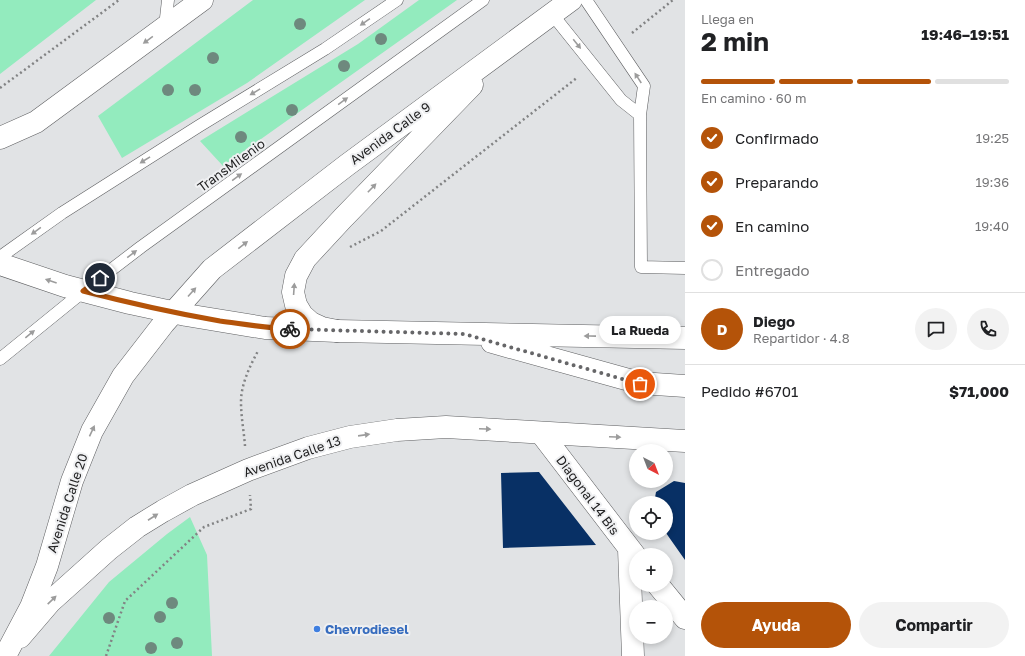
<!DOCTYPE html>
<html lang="es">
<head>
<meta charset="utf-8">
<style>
	:root { --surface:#fff; --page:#f2f2f2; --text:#202124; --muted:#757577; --line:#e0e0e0; --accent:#b45309 }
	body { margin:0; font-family:"Golos Text",sans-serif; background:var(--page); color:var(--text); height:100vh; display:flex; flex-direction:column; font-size:15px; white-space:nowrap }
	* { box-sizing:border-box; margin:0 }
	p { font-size:13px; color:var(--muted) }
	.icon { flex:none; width:22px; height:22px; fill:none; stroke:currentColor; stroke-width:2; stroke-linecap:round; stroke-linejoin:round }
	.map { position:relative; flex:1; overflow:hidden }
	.details { display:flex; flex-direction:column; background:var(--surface); width:340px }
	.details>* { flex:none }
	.needle { width:26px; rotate:138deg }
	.buttons { position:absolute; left:629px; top:444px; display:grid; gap:8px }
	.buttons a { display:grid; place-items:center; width:44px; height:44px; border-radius:50%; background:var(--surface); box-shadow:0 2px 6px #0003; font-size:20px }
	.pin { position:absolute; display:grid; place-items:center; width:34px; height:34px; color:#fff; margin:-17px; border:2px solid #fff; border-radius:50%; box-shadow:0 1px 4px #0007 }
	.courier { position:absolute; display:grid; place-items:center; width:40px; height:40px; margin:-20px; border:3px solid #b45309; border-radius:50%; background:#fff; color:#222; box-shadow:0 1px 5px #0007 }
	.bubble { position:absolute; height:28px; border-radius:14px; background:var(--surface); box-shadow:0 2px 6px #0003; font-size:13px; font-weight:700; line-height:28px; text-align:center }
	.head em { font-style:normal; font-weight:700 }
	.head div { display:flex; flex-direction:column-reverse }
	.head { display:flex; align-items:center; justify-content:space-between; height:68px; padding:0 16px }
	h1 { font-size:26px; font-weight:700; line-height:30px }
	.bar { display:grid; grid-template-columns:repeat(4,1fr); gap:6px 4px; align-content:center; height:48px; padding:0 16px }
	.bar i { height:5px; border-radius:3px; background:var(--line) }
	.bar .active { background:var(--accent) }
	.bar p { grid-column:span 4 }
	.line { display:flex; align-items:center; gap:10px; padding:0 16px; border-top:1px solid var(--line) }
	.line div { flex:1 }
	.round { display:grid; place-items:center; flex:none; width:42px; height:42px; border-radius:21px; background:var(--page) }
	ol { padding:0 16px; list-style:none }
	li { display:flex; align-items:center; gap:12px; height:44px }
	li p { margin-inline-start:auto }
	li .icon { padding:4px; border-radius:50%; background:var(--accent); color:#fff; stroke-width:4 }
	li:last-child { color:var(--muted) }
	li i { width:22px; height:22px; border:2px solid var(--line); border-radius:50% }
	.action { display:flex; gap:8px; margin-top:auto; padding:8px 16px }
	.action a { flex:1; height:46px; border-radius:24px; background:var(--accent); color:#fff; font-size:16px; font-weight:700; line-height:46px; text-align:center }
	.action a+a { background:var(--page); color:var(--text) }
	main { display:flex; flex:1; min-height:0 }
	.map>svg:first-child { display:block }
	.green { fill:#93ebbe }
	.building { fill:#083065 }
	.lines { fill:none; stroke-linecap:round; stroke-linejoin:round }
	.service-casing { stroke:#5d5e60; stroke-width:13 }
	.minor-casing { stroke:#5d5e60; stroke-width:23 }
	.primary-casing { stroke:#5d5e60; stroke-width:23 }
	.trunk-casing { stroke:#5d5e60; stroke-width:23 }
	.path { stroke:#828384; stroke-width:2.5; stroke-dasharray:2 3; stroke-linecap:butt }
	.service { stroke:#fff; stroke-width:12 }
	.minor { stroke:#fff; stroke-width:22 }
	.primary { stroke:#fff; stroke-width:22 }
	.trunk { stroke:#fff; stroke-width:22 }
	.tree { fill:#6e897e }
	.oneway { fill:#9c9c9c }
	.done { stroke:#666668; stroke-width:4; stroke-dasharray:0 7.2 }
	.route { stroke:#b45309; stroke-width:5 }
	.shop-dot { fill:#3f7fe0; stroke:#eff0f2; stroke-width:1.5 }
	.labels { text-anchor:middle; stroke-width:4; stroke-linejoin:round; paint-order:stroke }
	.street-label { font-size:13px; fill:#232324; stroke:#eff0f2 }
	.shop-label { font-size:13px; font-weight:bold; fill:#366cbe; stroke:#eff0f2; text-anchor:start }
</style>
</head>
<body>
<main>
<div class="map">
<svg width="685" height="656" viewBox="0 0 685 656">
	<rect width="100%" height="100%" fill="#e1e3e5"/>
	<path class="green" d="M0,0H96L0,74Z
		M253,0H365L247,83L122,158L98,116Z
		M419,0H457L223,166L200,141L358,44Z
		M190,517L207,555L212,656H49L109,582L167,534Z"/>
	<path class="building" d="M539,472L596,545L503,548L501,473Z
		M674,481L685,483V560L666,533V503H654L656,492Z"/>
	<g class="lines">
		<g class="service-casing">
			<path id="service" d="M586,0L644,86L640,115L641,267L685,268
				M552,14L621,100L640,115
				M165,27L168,0
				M0,257L62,213L199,126L325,49L397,0
				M0,359L90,286L141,247L483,0"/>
		</g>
		<g class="minor-casing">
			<path id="minor" d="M541,433L636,557
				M629,549L633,656
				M658,585L685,618"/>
		</g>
		<g class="primary-casing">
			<path id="primary" d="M0,264L65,286L130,303L186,315L265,328L337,331L685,338
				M492,342L640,383L685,386
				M20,637L50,602L109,549L137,527L163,511L192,495L248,470L308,448L350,437L397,430L446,427L685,441"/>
		</g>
		<g class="trunk-casing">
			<path id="trunk" d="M0,138L36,122L202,0
				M337,331L322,328L311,323L302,315L296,305L293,292L296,276L305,259L343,218L472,85
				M5,656L31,607L47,566L72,481L92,431L123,376L164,323L212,269L347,165L571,0"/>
		</g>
		<path class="path" d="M632,33L673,0
			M0,88L119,0
			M350,247L381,231L578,77
			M245,446C244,432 241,417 241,402C241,384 250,366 258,351
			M106,656L125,601L204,527L251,509L250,495"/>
		<use href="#service" class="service"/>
		<use href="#minor" class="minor"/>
		<use href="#primary" class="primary"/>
		<use href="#trunk" class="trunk"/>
	</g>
	<g class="tree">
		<circle cx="300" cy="24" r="6"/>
		<circle cx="381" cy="39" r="6"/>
		<circle cx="213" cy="58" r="6"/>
		<circle cx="344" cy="66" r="6"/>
		<circle cx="168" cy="90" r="6"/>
		<circle cx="195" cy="90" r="6"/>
		<circle cx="292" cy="110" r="6"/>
		<circle cx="241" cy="137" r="6"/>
		<circle cx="172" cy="603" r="6"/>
		<circle cx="160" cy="617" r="6"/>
		<circle cx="109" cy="618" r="6"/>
		<circle cx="177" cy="643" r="6"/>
		<circle cx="151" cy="648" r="6"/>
	</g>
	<defs><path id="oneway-solid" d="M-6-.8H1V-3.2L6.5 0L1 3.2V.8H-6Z"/></defs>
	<g class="oneway">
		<use href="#oneway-solid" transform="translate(365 22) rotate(145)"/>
		<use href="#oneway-solid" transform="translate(148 40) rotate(144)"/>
		<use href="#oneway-solid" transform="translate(577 44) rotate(51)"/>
		<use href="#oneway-solid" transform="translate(638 78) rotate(-123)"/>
		<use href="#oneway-solid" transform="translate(255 92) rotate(149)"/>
		<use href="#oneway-solid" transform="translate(343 101) rotate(-36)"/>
		<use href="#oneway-solid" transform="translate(145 160) rotate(148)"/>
		<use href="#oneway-solid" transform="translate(237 177) rotate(-36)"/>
		<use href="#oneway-solid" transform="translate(372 188) rotate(-46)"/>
		<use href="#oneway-solid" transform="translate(36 231) rotate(144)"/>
		<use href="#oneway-solid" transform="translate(243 245) rotate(-38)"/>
		<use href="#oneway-solid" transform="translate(132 254) rotate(-37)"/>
		<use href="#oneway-solid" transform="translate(51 281) rotate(-161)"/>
		<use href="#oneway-solid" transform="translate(294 289) rotate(-86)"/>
		<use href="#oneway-solid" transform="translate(192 292) rotate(-48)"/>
		<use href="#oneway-solid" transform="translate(30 334) rotate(-39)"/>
		<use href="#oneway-solid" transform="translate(590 336) rotate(-179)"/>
		<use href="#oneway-solid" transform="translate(485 429) rotate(3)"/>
		<use href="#oneway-solid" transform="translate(92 431) rotate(-65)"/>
		<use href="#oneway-solid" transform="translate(364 435) rotate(-8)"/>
		<use href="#oneway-solid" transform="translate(615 437) rotate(3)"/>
		<use href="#oneway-solid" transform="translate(153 517) rotate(-33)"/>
		<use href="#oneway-solid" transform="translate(52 600) rotate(-44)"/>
	</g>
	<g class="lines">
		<path class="done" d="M290,329L464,334L640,384"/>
		<path class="route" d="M100,278L83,291C129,303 174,313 220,321C243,324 266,328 290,329"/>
	</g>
	<circle class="shop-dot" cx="317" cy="629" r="4"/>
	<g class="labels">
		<g class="street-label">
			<text transform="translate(390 133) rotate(-36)" y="5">Avenida Calle 9</text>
			<text transform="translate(231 165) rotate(-36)" y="5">TransMilenio</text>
			<text transform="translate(292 456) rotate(-19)" y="5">Avenida Calle 13</text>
			<text transform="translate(588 495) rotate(53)" y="5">Diagonal 14 Bis</text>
			<text transform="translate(67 503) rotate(-72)" y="5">Avenida Calle 20</text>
		</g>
		<g class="shop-label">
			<text x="325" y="634">Chevrodiesel</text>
		</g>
	</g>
</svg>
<div class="buttons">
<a><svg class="needle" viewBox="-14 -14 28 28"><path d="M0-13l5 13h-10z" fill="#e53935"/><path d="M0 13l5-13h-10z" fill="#757577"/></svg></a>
<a><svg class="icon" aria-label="locate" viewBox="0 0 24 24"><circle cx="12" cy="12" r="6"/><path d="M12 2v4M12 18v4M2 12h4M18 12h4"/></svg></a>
<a>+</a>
<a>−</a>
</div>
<div class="pin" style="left:640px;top:384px;background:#ea580c"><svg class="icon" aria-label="bag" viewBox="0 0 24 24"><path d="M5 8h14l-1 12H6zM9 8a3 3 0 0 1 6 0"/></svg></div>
<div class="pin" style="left:100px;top:278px;background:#1f2937"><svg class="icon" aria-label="home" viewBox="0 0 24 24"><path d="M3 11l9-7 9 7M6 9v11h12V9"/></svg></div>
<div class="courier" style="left:290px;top:329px"><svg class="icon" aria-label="bike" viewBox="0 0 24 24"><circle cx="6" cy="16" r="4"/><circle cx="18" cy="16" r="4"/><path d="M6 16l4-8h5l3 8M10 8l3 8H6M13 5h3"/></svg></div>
<div class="bubble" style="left:599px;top:316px;width:82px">La Rueda</div>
</div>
<section class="details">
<div class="head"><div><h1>2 min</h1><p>Llega en</p></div><em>19:46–19:51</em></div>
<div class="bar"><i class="active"></i><i class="active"></i><i class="active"></i><i></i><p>En camino · 60 m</p></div>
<ol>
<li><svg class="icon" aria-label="check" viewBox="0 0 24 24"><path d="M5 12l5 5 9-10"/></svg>Confirmado<p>19:25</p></li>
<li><svg class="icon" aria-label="check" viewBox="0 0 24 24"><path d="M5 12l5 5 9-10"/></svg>Preparando<p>19:36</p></li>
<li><svg class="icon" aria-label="check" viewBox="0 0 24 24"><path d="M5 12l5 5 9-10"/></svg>En camino<p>19:40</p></li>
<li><i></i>Entregado</li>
</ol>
<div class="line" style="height:72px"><b class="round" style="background:var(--accent);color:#fff">D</b><div><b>Diego</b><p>Repartidor · 4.8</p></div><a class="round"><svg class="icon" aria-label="chat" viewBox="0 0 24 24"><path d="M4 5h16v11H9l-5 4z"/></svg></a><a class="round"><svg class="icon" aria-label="phone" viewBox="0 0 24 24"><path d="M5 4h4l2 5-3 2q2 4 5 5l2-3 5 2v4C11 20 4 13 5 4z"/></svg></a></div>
<div class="line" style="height:52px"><div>Pedido #6701</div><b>$71,000</b></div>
<div class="action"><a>Ayuda</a><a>Compartir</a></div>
</section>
</main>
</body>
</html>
